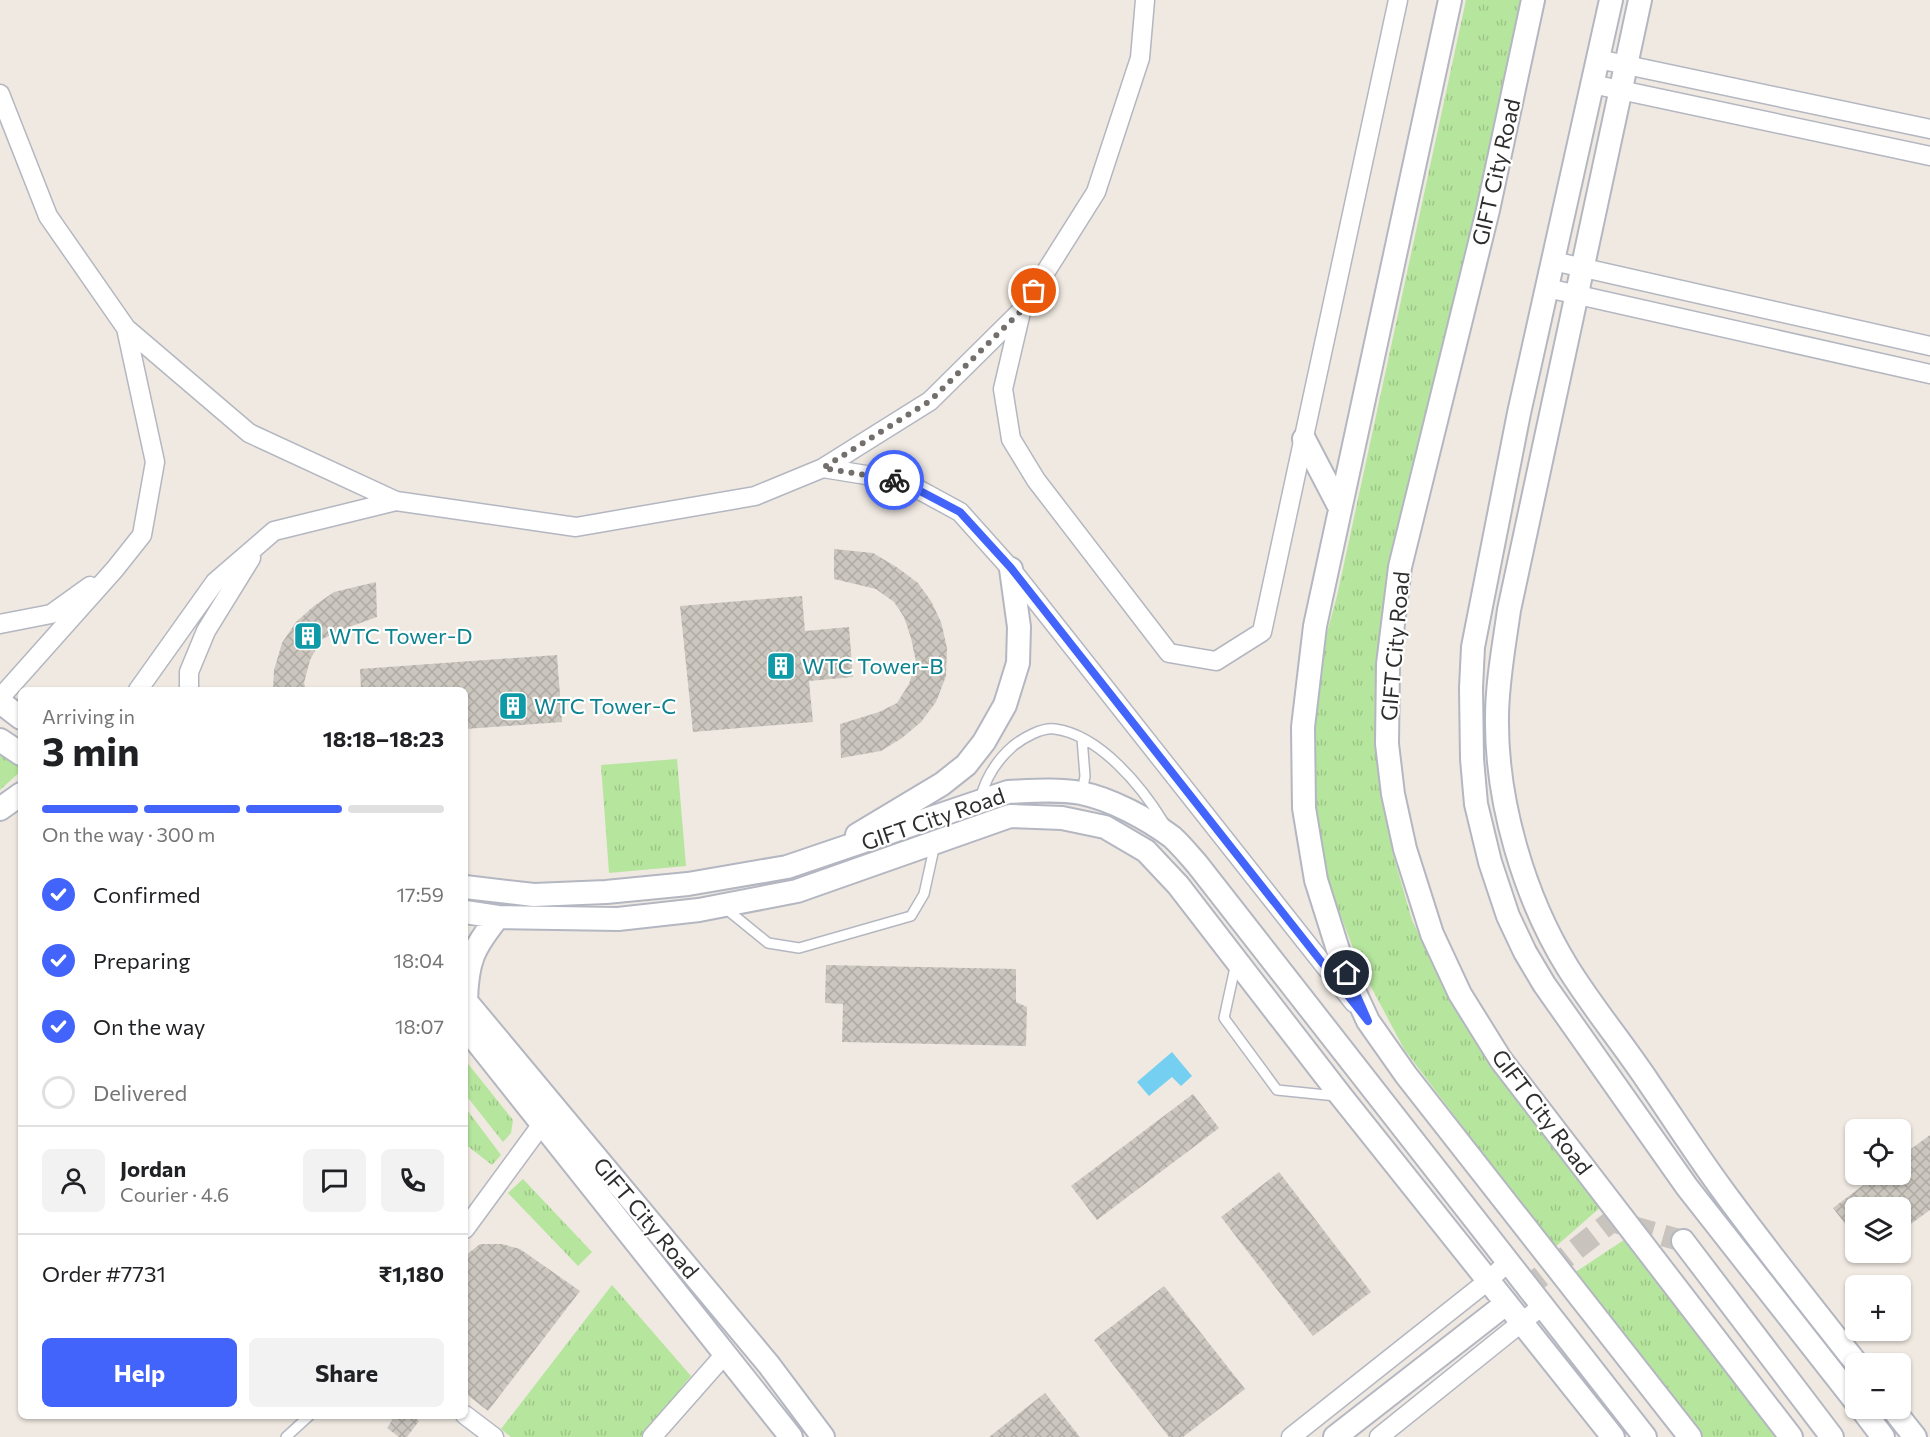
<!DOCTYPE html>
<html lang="en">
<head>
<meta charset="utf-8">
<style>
	:root { --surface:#fff; --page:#f2f2f2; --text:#202124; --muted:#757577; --line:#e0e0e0; --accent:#4264fb }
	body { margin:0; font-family:Commissioner,sans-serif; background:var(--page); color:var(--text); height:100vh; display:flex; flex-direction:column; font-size:22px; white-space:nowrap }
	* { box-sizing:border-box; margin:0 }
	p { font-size:20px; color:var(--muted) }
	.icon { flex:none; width:33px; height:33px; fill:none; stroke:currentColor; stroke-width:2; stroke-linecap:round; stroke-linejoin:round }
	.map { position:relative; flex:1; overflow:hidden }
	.sheet { position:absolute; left:18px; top:687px; width:450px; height:732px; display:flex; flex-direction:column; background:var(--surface); border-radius:9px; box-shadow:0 2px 4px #0004 }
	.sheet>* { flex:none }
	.buttons { position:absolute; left:1845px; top:1119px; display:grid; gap:12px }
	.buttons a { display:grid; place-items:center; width:66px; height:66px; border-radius:9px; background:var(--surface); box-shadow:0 2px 4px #0004; font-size:30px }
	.pin { position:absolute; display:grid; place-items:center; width:51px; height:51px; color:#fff; margin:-26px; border:3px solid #fff; border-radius:50%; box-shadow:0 2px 6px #0007 }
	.courier { position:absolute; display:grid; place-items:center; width:60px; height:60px; margin:-30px; border:4px solid #4264fb; border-radius:50%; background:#fff; color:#222; box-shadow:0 2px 8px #0007 }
	.head em { font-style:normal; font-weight:700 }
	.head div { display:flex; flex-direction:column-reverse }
	.head { display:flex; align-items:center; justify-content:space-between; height:102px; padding:0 24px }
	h1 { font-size:39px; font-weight:700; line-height:45px }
	.bar { display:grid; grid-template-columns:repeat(4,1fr); gap:9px 6px; align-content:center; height:72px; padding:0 24px }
	.bar i { height:8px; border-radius:4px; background:var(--line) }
	.bar .active { background:var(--accent) }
	.bar p { grid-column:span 4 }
	.line { display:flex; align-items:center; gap:15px; padding:0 24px; border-top:2px solid var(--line) }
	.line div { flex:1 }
	.round { display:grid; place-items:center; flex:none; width:63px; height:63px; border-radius:9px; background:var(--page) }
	ol { padding:0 24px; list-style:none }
	li { display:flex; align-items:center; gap:18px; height:66px }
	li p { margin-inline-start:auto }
	li .icon { padding:6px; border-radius:50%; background:var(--accent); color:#fff; stroke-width:4 }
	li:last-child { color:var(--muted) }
	li i { width:33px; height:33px; border:3px solid var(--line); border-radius:50% }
	.button { display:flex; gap:12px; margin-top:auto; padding:12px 24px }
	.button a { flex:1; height:69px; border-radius:9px; background:var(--accent); color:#fff; font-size:24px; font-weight:700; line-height:69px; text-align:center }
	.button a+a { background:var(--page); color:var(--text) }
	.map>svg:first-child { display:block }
	.grass { fill:url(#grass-tufts) }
	.water { fill:#75cff0 }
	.building { fill:url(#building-cross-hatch) }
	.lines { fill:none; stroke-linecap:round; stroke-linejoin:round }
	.tertiary-tunnel { stroke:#c8c4bd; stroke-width:22; stroke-dasharray:22 11; stroke-linecap:butt }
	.service-casing { stroke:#b4b7c1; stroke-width:12 }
	.minor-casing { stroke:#b4b7c1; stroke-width:21 }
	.tertiary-casing { stroke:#b4b7c1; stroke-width:26 }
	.service { stroke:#fff; stroke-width:9 }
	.minor { stroke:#fff; stroke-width:18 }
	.tertiary { stroke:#fff; stroke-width:22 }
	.done { stroke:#726f6d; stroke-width:6; stroke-dasharray:0 10.8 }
	.route { stroke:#4264fb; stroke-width:8 }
	.labels { text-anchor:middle; stroke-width:4.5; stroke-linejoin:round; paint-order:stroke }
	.street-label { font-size:22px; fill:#2e2e2e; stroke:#fff }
	.culture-label { font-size:22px; fill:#0d838f; stroke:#fff; text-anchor:start }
</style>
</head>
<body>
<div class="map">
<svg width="1930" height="1437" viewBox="0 0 1930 1437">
	<defs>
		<pattern id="grass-tufts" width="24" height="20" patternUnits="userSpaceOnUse" patternTransform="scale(1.5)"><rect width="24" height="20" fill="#b6e59e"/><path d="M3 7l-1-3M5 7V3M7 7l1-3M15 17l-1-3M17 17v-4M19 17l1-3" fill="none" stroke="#9dc588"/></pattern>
		<pattern id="building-cross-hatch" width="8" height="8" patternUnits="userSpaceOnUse" patternTransform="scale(1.5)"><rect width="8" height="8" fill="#cbc7bf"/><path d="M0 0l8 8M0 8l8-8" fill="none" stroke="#afaba4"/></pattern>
	</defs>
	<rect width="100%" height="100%" fill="#efe9e1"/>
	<path class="grass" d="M1466,0H1524L1436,395L1379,636L1378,715L1382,795L1393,854L1412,920L1457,1013L1525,1112L1602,1206L1554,1248L1404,1049L1359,964L1326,877L1316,822L1311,763L1314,680L1337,596Z
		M0,746L21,761V771L0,790Z
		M677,759L686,866L609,873L601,765Z
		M465,1060L513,1120L511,1133L503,1142L465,1094Z
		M465,1107L501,1155L492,1165L465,1144Z
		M523,1179L592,1252L578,1266L508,1193Z
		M1627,1238L1778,1437H1702L1574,1273Z
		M612,1285L691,1376L641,1437H511L501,1429Z"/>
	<path class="water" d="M1172,1052L1192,1076L1181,1086L1172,1077L1149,1096L1137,1082Z"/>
	<path class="building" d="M834,549L873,553L898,568L918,583L931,601L941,622L947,648L946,676L936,702L921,722L902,738L881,751L841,758L840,724L879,712L897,703L909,684L916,662L911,638L904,617L894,602L876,589L834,579Z
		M376,582L377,617L338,631L321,640L310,660L304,683L306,690H273L274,670L282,643L296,622L314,606L334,592Z
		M802,596L805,631L849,627L853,677L809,681L813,722L693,732L680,606Z
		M557,655L562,722L465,729V690H361L360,669Z
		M826,965L1016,969V1002L1027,1007L1026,1046L842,1042L843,1004L825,1003Z
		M1193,1094L1219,1128L1097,1220L1071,1186Z
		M1930,1135V1210L1900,1232V1208H1856V1238L1833,1208L1878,1174H1900V1157Z
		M1279,1172L1371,1292L1313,1336L1221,1217Z
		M480,1244H502L520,1249L580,1291L488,1411L465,1393V1256Z
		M1164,1286L1245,1389L1183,1437H1169L1094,1340Z
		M1045,1393L1080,1437H989Z
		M395,1416H412L419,1421L407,1437H399L387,1428Z"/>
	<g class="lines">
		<path class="tertiary-tunnel" d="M1498,1310L1612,1221L1683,1241"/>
		<g class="service-casing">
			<path id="service" d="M1082,738L1085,776L1082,793
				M980,800C985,779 997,760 1013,746C1023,738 1042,727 1055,729C1100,735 1142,787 1164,823
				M725,908L768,943L799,948L911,916L924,894L935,844
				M1236,963L1224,1018L1277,1090L1336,1096
				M286,1437L309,1416"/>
		</g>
		<g class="minor-casing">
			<path id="minor" d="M1598,59L1930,129
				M1592,84L1930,156
				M0,94L48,216L126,328L249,433L396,501L576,527L755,496L823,468L930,401L1021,311L1096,192L1140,58L1145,0
				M1553,261L1930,346
				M1547,288L1930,374
				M1021,312L1003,389L1011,439L1036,480L1169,653L1216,661L1262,632L1398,0
				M823,468L903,481L960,512L1011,569L1354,1003
				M0,624L51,614L90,586
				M138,690L215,582L274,531L396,501
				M189,690V672L206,631L251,558
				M0,698L115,569L142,535L155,462L126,328
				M465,1229L542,1124
				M465,1415L494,1437
				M652,1437L726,1353
				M1291,1437L1489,1280L1508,1262
				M1379,1437L1542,1306"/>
		</g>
		<g class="tertiary-casing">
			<path id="tertiary" d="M1450,0L1315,626L1303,727L1304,808L1316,880L1339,953L1355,993L1368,1021L1406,1075L1690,1437
				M1533,0L1488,210L1400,567L1388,664L1387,744L1393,794L1405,849L1432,934L1460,994L1501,1060L1791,1437
				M1611,0L1519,413L1473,647L1471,688L1472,759L1476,804L1490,862L1508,916L1525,952L1544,984L1687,1187L1856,1402
				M1640,0L1509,610C1504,646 1497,682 1497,718C1496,801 1524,897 1568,968C1593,1008 1623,1044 1649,1083C1673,1118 1696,1154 1721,1188C1764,1247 1811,1306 1857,1364
				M1304,439L1340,508
				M0,702L21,718
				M0,740L21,754
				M0,809L21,794
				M857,835L942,784L966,765L984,742L1005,705L1018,663L1019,627L1011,569
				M465,887L534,895L606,892L688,884L787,867L1008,792C1032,791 1057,789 1081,793C1111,799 1148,819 1172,837C1181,845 1189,855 1197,864L1645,1437
				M465,912L498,917L618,919L699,910L797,891L1010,816L1062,818L1105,827L1146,851L1178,885L1341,1096L1613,1437
				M465,1000L769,1365L823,1437
				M466,1001C467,961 473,948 498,917
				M465,1027L791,1437
				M1683,1241L1832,1437
				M1861,1408L1883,1437
				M1892,1408L1915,1437
				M1335,1437L1498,1310"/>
		</g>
		<use href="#service" class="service"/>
		<use href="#minor" class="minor"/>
		<use href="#tertiary" class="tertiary"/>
	</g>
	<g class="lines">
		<path class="done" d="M894,480L823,468L930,401L1021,311L1034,291"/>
		<path class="route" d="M894,480L903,482L960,512L1011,568L1368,1021L1347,973"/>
	</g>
	<defs>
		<g id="building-square" transform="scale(1.5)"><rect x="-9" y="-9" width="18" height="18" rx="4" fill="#0f9aa8" stroke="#fff"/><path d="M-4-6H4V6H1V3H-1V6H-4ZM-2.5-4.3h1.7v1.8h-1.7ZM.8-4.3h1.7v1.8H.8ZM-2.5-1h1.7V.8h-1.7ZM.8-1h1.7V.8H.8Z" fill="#fff"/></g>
	</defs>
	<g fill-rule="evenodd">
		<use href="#building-square" x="308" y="636"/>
		<use href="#building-square" x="781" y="666"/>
		<use href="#building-square" x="513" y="706"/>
	</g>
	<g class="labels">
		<g class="street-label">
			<text transform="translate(1496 172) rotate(-77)" y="8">GIFT City Road</text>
			<text transform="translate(1395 646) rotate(-85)" y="8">GIFT City Road</text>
			<text transform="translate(933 819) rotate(-19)" y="8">GIFT City Road</text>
			<text transform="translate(1542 1112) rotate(53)" y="8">GIFT City Road</text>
			<text transform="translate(646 1218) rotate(50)" y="8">GIFT City Road</text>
		</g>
		<g class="culture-label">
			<text x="329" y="644">WTC Tower-D</text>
			<text x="802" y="674">WTC Tower-B</text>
			<text x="534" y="714">WTC Tower-C</text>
		</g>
	</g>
</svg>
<div class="buttons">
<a><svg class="icon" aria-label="locate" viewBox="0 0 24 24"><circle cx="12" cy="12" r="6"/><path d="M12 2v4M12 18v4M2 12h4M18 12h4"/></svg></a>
<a><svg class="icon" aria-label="layers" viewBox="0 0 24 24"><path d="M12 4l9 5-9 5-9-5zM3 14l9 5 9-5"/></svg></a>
<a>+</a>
<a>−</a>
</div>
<div class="pin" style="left:1034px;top:291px;background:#ea580c"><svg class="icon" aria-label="bag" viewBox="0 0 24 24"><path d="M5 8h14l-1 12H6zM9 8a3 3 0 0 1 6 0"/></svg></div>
<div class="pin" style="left:1347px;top:973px;background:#1f2937"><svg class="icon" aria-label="home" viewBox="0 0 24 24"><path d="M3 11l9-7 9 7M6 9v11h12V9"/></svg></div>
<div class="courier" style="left:894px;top:480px"><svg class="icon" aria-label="bike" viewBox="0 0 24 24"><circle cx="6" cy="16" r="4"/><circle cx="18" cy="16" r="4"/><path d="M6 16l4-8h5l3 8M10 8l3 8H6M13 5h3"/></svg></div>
<section class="sheet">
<div class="head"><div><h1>3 min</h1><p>Arriving in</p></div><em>18:18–18:23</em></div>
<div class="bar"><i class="active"></i><i class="active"></i><i class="active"></i><i></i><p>On the way · 300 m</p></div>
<ol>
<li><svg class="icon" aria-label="check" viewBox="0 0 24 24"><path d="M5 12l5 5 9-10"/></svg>Confirmed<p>17:59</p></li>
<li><svg class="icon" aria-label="check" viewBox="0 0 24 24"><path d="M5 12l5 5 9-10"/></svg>Preparing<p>18:04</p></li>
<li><svg class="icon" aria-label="check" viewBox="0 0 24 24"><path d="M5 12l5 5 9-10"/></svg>On the way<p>18:07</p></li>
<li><i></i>Delivered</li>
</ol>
<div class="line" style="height:108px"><a class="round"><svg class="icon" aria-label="person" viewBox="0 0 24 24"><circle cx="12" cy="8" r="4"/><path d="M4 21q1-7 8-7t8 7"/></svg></a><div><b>Jordan</b><p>Courier · 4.6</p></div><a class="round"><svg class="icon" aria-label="chat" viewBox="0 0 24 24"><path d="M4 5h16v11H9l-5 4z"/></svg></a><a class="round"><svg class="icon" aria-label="phone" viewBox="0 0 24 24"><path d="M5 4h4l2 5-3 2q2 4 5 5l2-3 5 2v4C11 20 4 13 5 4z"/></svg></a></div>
<div class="line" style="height:78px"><div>Order #7731</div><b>₹1,180</b></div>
<div class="button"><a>Help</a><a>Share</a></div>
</section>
</div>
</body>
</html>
